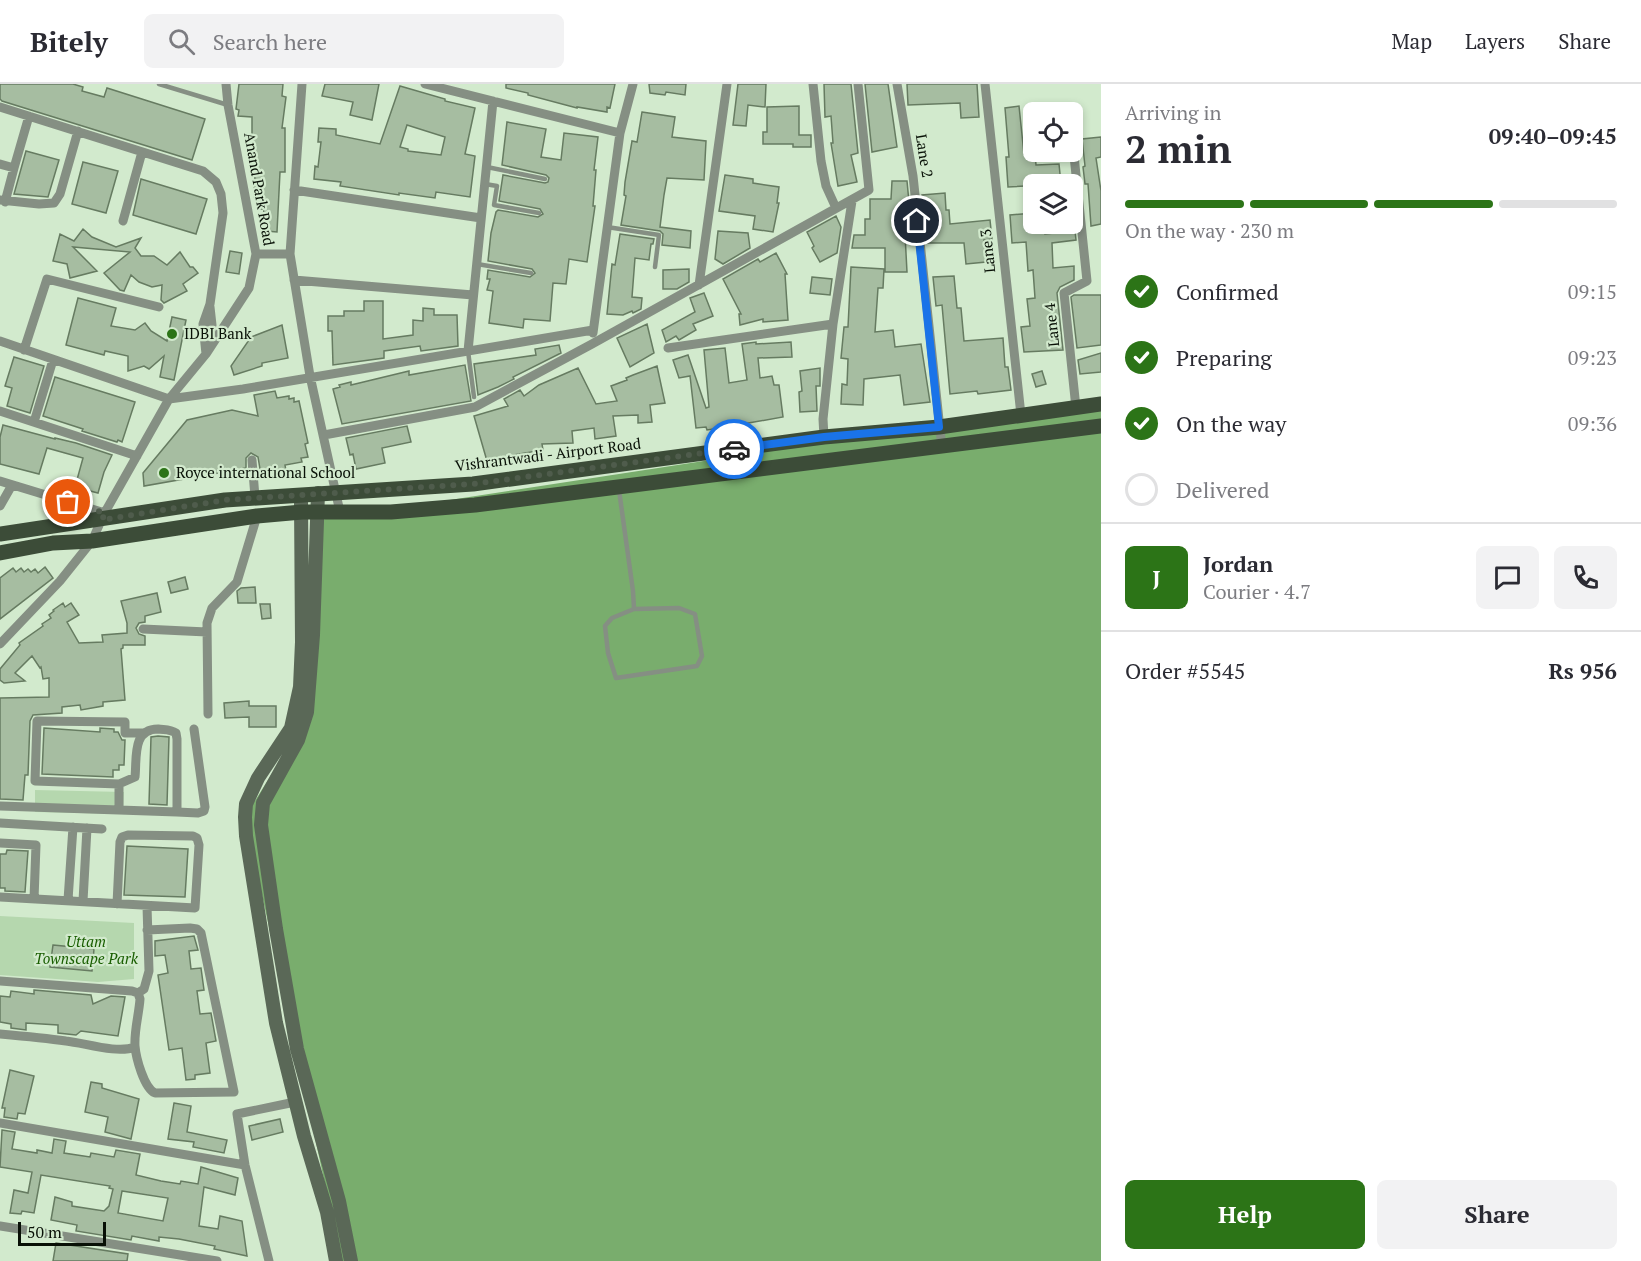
<!DOCTYPE html>
<html lang="en">
<head>
<meta charset="utf-8">
<style>
	:root { --surface:#fff; --page:#f2f2f3; --text:#2b2b33; --muted:#7c7c81; --line:#e1e1e2; --accent:#2c7417 }
	body { margin:0; font-family:"PT Serif",serif; background:var(--page); color:var(--text); height:100vh; display:flex; flex-direction:column; font-size:22px; white-space:nowrap }
	* { box-sizing:border-box; margin:0 }
	p { font-size:20px; color:var(--muted) }
	.icon { flex:none; width:33px; height:33px; fill:none; stroke:currentColor; stroke-width:2; stroke-linecap:round; stroke-linejoin:round }
	.map { position:relative; flex:1; overflow:hidden }
	.details { display:flex; flex-direction:column; background:var(--surface); width:540px }
	.details>* { flex:none }
	.controls { position:absolute; left:1023px; top:18px; display:grid; gap:12px }
	.controls a { display:grid; place-items:center; width:60px; height:60px; border-radius:9px; background:var(--surface); box-shadow:0 3px 9px #0003; font-size:30px }
	.scale { position:absolute; left:18px; bottom:15px; width:88px; box-sizing:border-box; padding-left:6px; border:3px solid #081006; border-top:0; font-size:16px; line-height:21px; white-space:nowrap; color:#081006; -webkit-text-stroke:4px #d2eacd; paint-order:stroke }
	.pin { position:absolute; display:grid; place-items:center; width:51px; height:51px; color:#fff; margin:-26px; border:3px solid #fff; border-radius:50%; box-shadow:0 2px 6px #0007 }
	.courier { position:absolute; display:grid; place-items:center; width:60px; height:60px; margin:-30px; border:4px solid #1a73e8; border-radius:50%; background:#fff; color:#222; box-shadow:0 2px 8px #0007 }
	.summary em { font-style:normal; font-weight:700 }
	.summary div { display:flex; flex-direction:column-reverse }
	.summary { display:flex; align-items:center; justify-content:space-between; height:102px; padding:0 24px }
	h1 { font-size:39px; font-weight:700; line-height:45px }
	.bar { display:grid; grid-template-columns:repeat(4,1fr); gap:9px 6px; align-content:center; height:72px; padding:0 24px }
	.bar i { height:8px; border-radius:4px; background:var(--line) }
	.bar .on { background:var(--accent) }
	.bar p { grid-column:span 4 }
	.line { display:flex; align-items:center; gap:15px; padding:0 24px; border-top:2px solid var(--line) }
	.line div { flex:1 }
	.round { display:grid; place-items:center; flex:none; width:63px; height:63px; border-radius:9px; background:var(--page) }
	ol { padding:0 24px; list-style:none }
	li { display:flex; align-items:center; gap:18px; height:66px }
	li p { margin-inline-start:auto }
	li .icon { padding:6px; border-radius:50%; background:var(--accent); color:#fff; stroke-width:4 }
	li:last-child { color:var(--muted) }
	li i { width:33px; height:33px; border:3px solid var(--line); border-radius:50% }
	.action { display:flex; gap:12px; margin-top:auto; padding:12px 24px }
	.action a { flex:1; height:69px; border-radius:9px; background:var(--accent); color:#fff; font-size:24px; font-weight:700; line-height:69px; text-align:center }
	.action a+a { background:var(--page); color:var(--text) }
	header { display:flex; align-items:center; gap:36px; box-sizing:border-box; height:84px; padding:0 30px; background:var(--surface); border-bottom:2px solid var(--line) }
	header strong { font-size:28px }
	nav { display:flex; gap:33px; margin-inline-start:auto; font-size:21px }
	.search { width:420px; height:54px; background:var(--page); display:flex; align-items:center; gap:15px; box-sizing:border-box; padding:0 21px; border-radius:9px; color:var(--muted); font-size:22px }
	main { display:flex; flex:1; min-height:0 }
	.map>svg:first-child { display:block }
	.green { fill:#b5d7ae }
	.forest { fill:#79ad6d }
	.building { fill:#a6bda1; stroke:#667b61; stroke-width:1.5; fill-rule:evenodd }
	.lines { fill:none; stroke-linecap:round; stroke-linejoin:round }
	.lane { stroke:#858f83; stroke-width:4.5 }
	.street { stroke:#858f83; stroke-width:9 }
	.secondary { stroke:#5a6857; stroke-width:14 }
	.primary { stroke:#3c4c38; stroke-width:15 }
	.done { stroke:#4f5c4c; stroke-width:6; stroke-dasharray:0 10.8 }
	.route { stroke:#1a73e8; stroke-width:8 }
	.poi-dot { fill:#2c7417; stroke:#d2eacd; stroke-width:2 }
	.labels { text-anchor:middle; stroke-width:4.5; stroke-linejoin:round; paint-order:stroke }
	.street-label { font-size:15px; fill:#081006; stroke:#d2eacd }
	.poi-label { font-size:15px; fill:#081006; stroke:#d2eacd; text-anchor:start }
	.park-label { font-size:15px; font-style:italic; fill:#195e00; stroke:#d2eacd }
</style>
</head>
<body>
<header>
<strong>Bitely</strong>
<div class="search"><svg class="icon" aria-label="search" viewBox="0 0 24 24"><circle cx="10" cy="10" r="6"/><path d="M15 15l6 6"/></svg>Search here</div>
<nav><a>Map</a><a>Layers</a><a>Share</a></nav>
</header>
<main>
<div class="map">
<svg width="1101" height="1177" viewBox="0 0 1101 1177">
	<rect width="100%" height="100%" fill="#d2eacd"/>
	<path class="green" d="M35,706L124,708L123,730L35,728Z
		M0,832L134,839V895L98,898L0,891Z"/>
	<path class="forest" d="M1101,316V1177H333L330,1123L245,733L292,657L319,436Z"/>
	<path class="building" d="M0,0H73L83,3L82,7L104,13L107,4L205,35L192,76L2,17L0,15Z
		M239,0H283L282,12L286,13L282,44H285V88H280L277,148L266,147L267,135H263L264,125H260L261,113H254L255,87H252V33L238,32L239,26L236,25Z
		M325,0H379L372,36L350,31L353,18L322,12Z
		M506,0H615L610,24L607,23V28L577,23V24L528,11V9L506,4Z
		M649,0H686L685,11L666,8L665,11L650,9Z
		M738,0H766L765,23L748,21L746,42L733,41Z
		M824,0H851L858,69L851,71L857,98L838,102L831,59H833L831,32L825,33Z
		M865,0H888L897,63L872,68Z
		M907,0H977L979,33L961,34L960,19L908,21Z
		M400,2L445,15V17L475,24L465,70L475,72L470,113L436,108L435,114L399,109V111L340,102L341,98L314,95L315,82L318,83L321,58H318L319,44L336,45V51L380,60ZM407,41L445,53L441,71L408,67V65L400,63Z
		M799,22V51H811V63H793V60H763V48H767V23Z
		M1019,22L1024,70H1035L1036,81L1059,80L1061,100L1008,103L1006,73H1009L1005,24Z
		M642,28L675,33L672,53L706,57L704,96L667,94L664,111L660,143L691,147L690,164L662,161L663,150L660,147L621,141L626,112L624,111L625,98L632,57L637,58Z
		M507,38L546,45L541,73L561,76L564,49L598,53L594,86H596L593,122H595L587,178L569,175L566,200L553,199L550,237L524,235L523,244L489,239L493,207L487,206L490,195H487L488,186L530,193L535,189L532,185L488,177L491,149L496,128L498,126L538,133L543,130L540,125L499,117L503,91L545,99L548,98L549,94L546,91L502,81Z
		M1101,53V73L1096,74L1101,107V140L1091,142L1088,100H1085L1083,83L1085,82L1082,55Z
		M26,67L59,76L48,113L14,110Z
		M83,78L118,87L106,129L72,120Z
		M725,91L753,95V99L779,103L777,119H779L773,148L753,145L755,132L719,127Z
		M141,95L207,115L196,150L133,131Z
		M892,97H907L912,150H905L907,188H885V164H852L854,151H865V135H870V115H891Z
		M945,109L946,126H949L950,140L990,136L992,155L984,156L986,178L966,180L964,159H927L922,111Z
		M1034,129V140H1045V150L1075,147L1076,156L1052,159L1053,184L1074,182V196L1060,203L1057,209L1063,266L1024,268L1021,243L1030,242L1027,215L1035,214L1033,186L1028,187L1026,158L1012,159L1010,131Z
		M836,132L841,143L837,169L820,178L812,164L814,162L807,148Z
		M83,145L92,153L116,163L141,154L135,164L141,172H154L167,181L180,168L190,183H193L198,189L183,200L187,207L164,219L161,216L162,201L152,203L139,198L131,191L124,207L120,206L104,189L130,168L73,163L97,187L70,194L67,180L53,177L60,150L74,157Z
		M718,147L748,149L750,164L723,180L715,175Z
		M620,150L654,155L653,160H651L649,176L635,174L632,213L642,214L641,225L633,229L632,227L623,231L607,230L612,180L615,181Z
		M230,167L242,169L239,190L226,188Z
		M776,169L787,190H785L788,236L763,238V235L740,241L739,230H741L723,195L758,175L760,178Z
		M851,183L884,185L883,204H878L875,248L893,246L895,263L921,260L930,318L904,321L900,291L864,295L863,321L841,320L842,300L847,301L848,275L841,274L844,243H848Z
		M689,185V198L677,205H663V186Z
		M954,192L957,224H961L964,257L1003,254L1005,283H1008L1011,306L978,310L977,307L950,310L942,221L936,222L933,193Z
		M812,193L832,195L830,211L810,209Z
		M704,209L713,232L693,240L696,246L679,256L676,252L666,258L662,246L695,228L690,214Z
		M1074,211H1101V261L1077,264L1071,213Z
		M78,214L116,224L111,242L135,246L145,239L151,247L167,257L172,233L186,236L174,296L160,293L164,272L149,285L144,282L128,287V272L105,267L104,271L66,261Z
		M364,217H383V255L413,251V236L423,237V224L434,225V231H457L458,262L421,267L420,262L384,267V274L333,281L332,247H328V232H344V227H364Z
		M647,240L654,269L630,283L617,254Z
		M282,241L288,274L262,279V282L234,291L231,282L251,253Z
		M756,258V260L791,258L792,273L758,274L760,294L772,292L774,301H779L783,333L720,344L707,346L706,343L696,344L690,292L679,294L673,276L688,271L706,324L709,323L704,266L725,264L729,299L747,296L742,260Z
		M559,261L561,269L513,293L514,295L498,303L478,311L474,280L536,271L535,265Z
		M1101,269V288L1080,290L1078,276Z
		M14,273L44,282L30,329L7,322L12,304L5,302Z
		M465,281L471,317L342,340L333,305L340,303L339,301L351,298V301L409,287V291Z
		M657,282L665,319L650,321L652,338L638,339V331L613,332L616,352L595,355L594,344L572,347L573,359L542,360L543,366L513,371L514,375L503,378L502,373L487,377L474,332L508,322L504,315L520,306L524,312L539,301L578,284L596,320L617,317L611,302L627,296L626,294L633,291Z
		M820,284V302H816L817,327L800,328L799,308L802,307L800,287Z
		M1042,287L1046,300L1036,303L1032,290Z
		M55,293L135,318L122,358L118,356L117,358L82,347L83,345L43,332Z
		M275,307L277,314L289,312V315L294,314V318L299,317L308,359L305,360L308,373L301,374L302,378L285,381L286,387L261,391L258,373L251,369L246,374V384L144,402L143,389L187,336L232,326L258,332L254,311Z
		M3,341L55,355V354L76,359L112,371L104,388L98,409L75,403L83,374L47,364L39,390L0,380V353Z
		M407,342L411,358L382,364L385,379L356,385L353,370L350,371L346,354Z
		M45,483L53,494L0,535V494L13,484L16,488L21,484L24,488L28,485L31,488L35,485L38,489Z
		M185,493L188,505L171,509L168,498Z
		M255,503L256,519H238L237,507L241,504Z
		M157,509L161,528L145,532V538L139,539L136,544L139,550L145,552V561H123V564L121,565L125,616L103,618V622L81,626L80,621L62,623V629L33,631L30,637L28,691H25L23,716L0,715V614L49,613V594L43,595L41,583L40,584L32,572L15,589L25,597L4,599L0,596V585L20,561L19,559L43,542L42,540L51,534L49,531L54,527L53,526L63,519L65,523L71,519L79,531L67,538L79,559L103,558L102,551L127,549V539L121,517Z
		M260,520H270L271,534L262,535Z
		M249,617V622H276V643H249V633L225,634L224,619Z
		M44,644L100,648V644L114,645V648H118L122,656H125L124,681H119V686H113V693L42,690Z
		M158,652L169,653L167,721L149,720L151,653Z
		M127,762L188,765L185,813L124,811Z
		M7,766L28,767L25,808L5,807V804H0V770H6Z
		M194,852L198,866L189,867L191,885L201,884L204,906L197,907L200,930L211,929L216,957L206,959L210,989L195,991V995L186,996L182,964L169,966L158,891L168,889L165,871L155,872V857Z
		M53,861L94,865L92,887L50,883Z
		M34,906L91,911L93,920L111,912L125,913L118,952L81,947L76,951L58,949V941L26,939V946L11,944V940L0,938V912L10,913L11,907L34,910Z
		M10,986L34,992L25,1030L18,1029L17,1035L4,1033L5,1024H2Z
		M91,998L102,1000V1004L139,1015L131,1055L105,1048L108,1033L85,1028Z
		M174,1019L191,1022L187,1048L227,1056L224,1069L193,1063L194,1058L168,1055Z
		M280,1035L283,1048L252,1056L249,1042Z
		M2,1046L15,1048L12,1065L37,1069V1066L52,1069L54,1055L66,1057L64,1069L90,1073L91,1069L114,1073L116,1066L140,1070L136,1091L161,1097L180,1100L181,1097L198,1100L201,1083L238,1094L235,1111L204,1103L199,1142L218,1145L220,1132L242,1137L247,1172L214,1165L215,1162L179,1155L159,1153V1157L132,1152L131,1156L76,1147L77,1141L51,1136L55,1113L72,1118V1122L104,1127L109,1122L113,1105L109,1104L110,1102L41,1091L34,1129L22,1127L21,1130L10,1129L14,1106L28,1109L32,1088L0,1083ZM122,1107L168,1114L163,1137L118,1129Z
		M56,1159L128,1170L127,1177H53Z"/>
	<g class="lines">
		<path class="lane" d="M159,0L228,21
			M487,83L545,95
			M485,100L497,102L494,121L539,129
			M607,143L659,151L655,183
			M477,180L531,189
			M468,267L474,313
			M619,406L633,507L634,525L612,534L605,542L608,569L616,594L697,582L702,572L695,530L679,524L634,525"/>
		<path class="street" d="M302,0L290,170L310,292L340,428
			M425,0L620,49
			M813,0L821,77L826,102L836,124
			M897,0L913,92L942,364
			M985,0L1021,331
			M0,23L203,87L216,98L221,110L223,129L210,220L203,240L206,270
			M1073,62L1087,197L1064,209L1076,324
			M0,80L14,84L29,32
			M294,106L481,134
			M0,116L39,120L54,119L60,110L78,47
			M5,118L14,84
			M123,137L142,68
			M256,170H290
			M294,196L473,211
			M699,201L727,0
			M593,249L620,49L633,0
			M0,257L169,315L243,305L593,246
			M208,259L212,241L210,223
			M668,264L833,240
			M24,266L47,195L159,223
			M468,267L493,17
			M0,327L137,372
			M34,338L53,276
			M324,351L475,323L592,260L869,106L858,0
			M824,353L823,335L833,240L852,117
			M252,376L255,413
			M0,397L105,429
			M0,422L12,401
			M143,545L207,548
			M0,560L60,497L92,457L104,430L169,315L206,270L249,204L256,170L228,21L226,0
			M208,630L207,539L212,524L237,498L257,432
			M119,700L35,697L37,637L125,638V649H143
			M0,722L119,726V700L135,693C137,674 132,645 158,645C165,646 170,645 176,649L177,655V728L119,726
			M177,728L198,729L204,727L205,723L194,645
			M0,739L102,745
			M0,759L36,761L34,815
			M0,813L195,824L199,761L197,754L193,752L128,751L122,753L120,758L117,820
			M68,816L73,743
			M83,817L87,744
			M0,897L132,907L138,909L140,915C139,930 134,947 135,962C136,974 144,1004 155,1009L234,1008L201,849L197,845L190,844L147,846
			M138,909L144,905L149,887L147,822
			M0,950C22,952 44,954 66,957C85,959 117,970 135,963
			M0,1039L245,1081
			M0,1142L217,1177
			M269,1177L245,1081L237,1030L295,1018"/>
		<path class="secondary" d="M318,409L313,551L307,628L298,656L263,719L261,741L276,845L297,965L339,1117L351,1177
			M301,417L302,558L300,603L291,644L258,694L246,720L245,733L246,752L276,939L304,1052L327,1128L336,1177"/>
		<path class="primary" d="M0,450L225,416L473,400L824,353L939,343L1101,320
			M0,469L53,459L92,457L257,432L302,428H391L475,421L1101,342"/>
	</g>
	<g class="lines">
		<path class="done" d="M68,418L105,429L102,436L225,416L473,400L734,365"/>
		<path class="route" d="M734,365L824,353L939,343L917,137"/>
	</g>
	<g class="poi-dot">
		<circle cx="172" cy="250" r="6"/>
		<circle cx="164" cy="389" r="6"/>
	</g>
	<g class="labels">
		<g class="street-label">
			<text transform="translate(924 72) rotate(81)" y="5">Lane 2</text>
			<text transform="translate(259 105) rotate(80)" y="5">Anand Park Road</text>
			<text transform="translate(988 167) rotate(-96)" y="5">Lane 3</text>
			<text transform="translate(1052 241) rotate(-96)" y="5">Lane 4</text>
			<text transform="translate(548 371) rotate(-7)" y="5">Vishrantwadi - Airport Road</text>
		</g>
		<g class="poi-label">
			<text x="184" y="255">IDBI Bank</text>
			<text x="176" y="394">Royce international School</text>
		</g>
		<g class="park-label">
			<text x="86" y="863">Uttam<tspan x="86" dy="17">Townscape Park</tspan></text>
		</g>
	</g>
</svg>
<div class="controls">
<a><svg class="icon" aria-label="locate" viewBox="0 0 24 24"><circle cx="12" cy="12" r="6"/><path d="M12 2v4M12 18v4M2 12h4M18 12h4"/></svg></a>
<a><svg class="icon" aria-label="layers" viewBox="0 0 24 24"><path d="M12 4l9 5-9 5-9-5zM3 14l9 5 9-5"/></svg></a>
</div>
<div class="scale">50 m</div>
<div class="pin" style="left:68px;top:418px;background:#ea580c"><svg class="icon" aria-label="bag" viewBox="0 0 24 24"><path d="M5 8h14l-1 12H6zM9 8a3 3 0 0 1 6 0"/></svg></div>
<div class="pin" style="left:917px;top:137px;background:#1f2937"><svg class="icon" aria-label="home" viewBox="0 0 24 24"><path d="M3 11l9-7 9 7M6 9v11h12V9"/></svg></div>
<div class="courier" style="left:734px;top:365px"><svg class="icon" aria-label="car" viewBox="0 0 24 24"><path d="M5 17H2v-5l4-1 3-4h7l3 4 3 1v5h-3M9 17h6M6 11h13"/><circle cx="7" cy="17" r="2"/><circle cx="17" cy="17" r="2"/></svg></div>
</div>
<section class="details">
<div class="summary"><div><h1>2 min</h1><p>Arriving in</p></div><em>09:40–09:45</em></div>
<div class="bar"><i class="on"></i><i class="on"></i><i class="on"></i><i></i><p>On the way · 230 m</p></div>
<ol>
<li><svg class="icon" aria-label="check" viewBox="0 0 24 24"><path d="M5 12l5 5 9-10"/></svg>Confirmed<p>09:15</p></li>
<li><svg class="icon" aria-label="check" viewBox="0 0 24 24"><path d="M5 12l5 5 9-10"/></svg>Preparing<p>09:23</p></li>
<li><svg class="icon" aria-label="check" viewBox="0 0 24 24"><path d="M5 12l5 5 9-10"/></svg>On the way<p>09:36</p></li>
<li><i></i>Delivered</li>
</ol>
<div class="line" style="height:108px"><b class="round" style="background:var(--accent);color:#fff">J</b><div><b>Jordan</b><p>Courier · 4.7</p></div><a class="round"><svg class="icon" aria-label="chat" viewBox="0 0 24 24"><path d="M4 5h16v11H9l-5 4z"/></svg></a><a class="round"><svg class="icon" aria-label="phone" viewBox="0 0 24 24"><path d="M5 4h4l2 5-3 2q2 4 5 5l2-3 5 2v4C11 20 4 13 5 4z"/></svg></a></div>
<div class="line" style="height:78px"><div>Order #5545</div><b>Rs 956</b></div>
<div class="action"><a>Help</a><a>Share</a></div>
</section>
</main>
</body>
</html>
